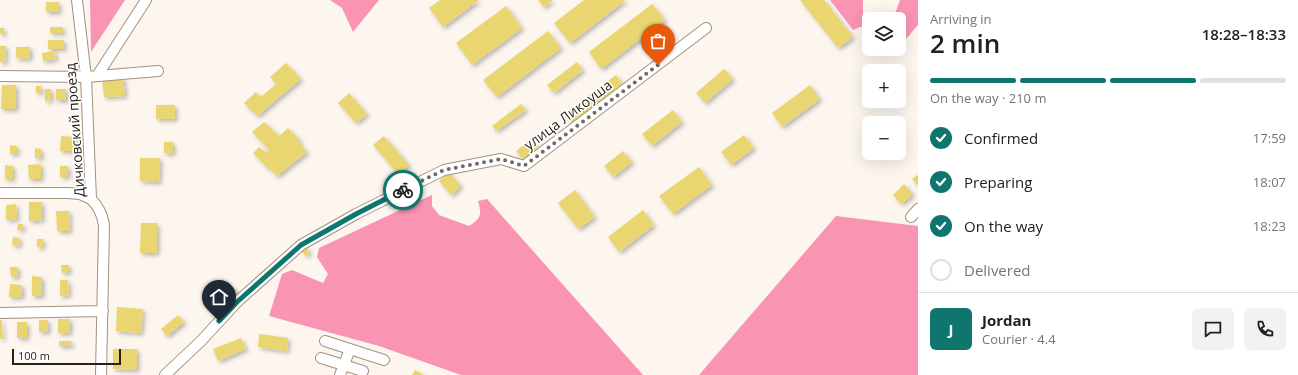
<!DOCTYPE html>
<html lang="en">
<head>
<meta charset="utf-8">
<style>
	:root { --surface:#fff; --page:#f2f2f2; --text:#202124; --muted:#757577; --line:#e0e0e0; --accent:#0f766e }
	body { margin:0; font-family:"Open Sans",sans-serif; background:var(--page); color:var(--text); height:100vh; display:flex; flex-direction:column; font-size:15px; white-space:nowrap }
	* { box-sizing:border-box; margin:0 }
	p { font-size:13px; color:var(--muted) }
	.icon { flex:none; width:22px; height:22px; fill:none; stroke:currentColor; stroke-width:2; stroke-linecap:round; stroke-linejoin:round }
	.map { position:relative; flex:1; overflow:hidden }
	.details { display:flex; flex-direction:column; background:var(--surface); width:380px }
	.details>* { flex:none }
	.fabs { position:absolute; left:862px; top:12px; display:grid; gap:8px }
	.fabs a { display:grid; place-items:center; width:44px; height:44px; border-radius:6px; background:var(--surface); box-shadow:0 4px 16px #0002; font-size:20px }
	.scale { position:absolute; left:12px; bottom:10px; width:109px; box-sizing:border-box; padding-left:4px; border:2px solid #27211b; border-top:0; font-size:11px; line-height:14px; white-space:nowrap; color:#27211b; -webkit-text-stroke:3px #fff; paint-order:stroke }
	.pin { position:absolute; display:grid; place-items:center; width:34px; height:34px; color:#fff; margin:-41px -17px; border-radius:50% 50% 50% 0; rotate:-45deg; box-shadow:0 0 4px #0007 }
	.pin .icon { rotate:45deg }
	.courier { position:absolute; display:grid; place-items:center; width:40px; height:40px; margin:-20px; border:3px solid #0f766e; border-radius:50%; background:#fff; color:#222; box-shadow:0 1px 5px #0007 }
	.headline em { font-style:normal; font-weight:600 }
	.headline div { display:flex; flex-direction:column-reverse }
	.headline { display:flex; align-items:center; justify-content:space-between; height:68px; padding:0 12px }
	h1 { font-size:26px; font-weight:600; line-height:30px }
	.bar { display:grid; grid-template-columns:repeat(4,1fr); gap:6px 4px; align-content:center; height:48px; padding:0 12px }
	.bar i { height:5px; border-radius:3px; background:var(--line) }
	.bar .on { background:var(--accent) }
	.bar p { grid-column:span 4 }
	.line { display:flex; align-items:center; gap:10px; padding:0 12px; border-top:1px solid var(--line) }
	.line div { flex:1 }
	.round { display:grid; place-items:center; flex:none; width:42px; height:42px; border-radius:6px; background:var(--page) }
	ol { padding:0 12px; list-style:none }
	li { display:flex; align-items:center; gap:12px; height:44px }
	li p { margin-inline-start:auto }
	li .icon { padding:4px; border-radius:50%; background:var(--accent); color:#fff; stroke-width:4 }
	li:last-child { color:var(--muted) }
	li i { width:22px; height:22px; border:2px solid var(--line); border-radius:50% }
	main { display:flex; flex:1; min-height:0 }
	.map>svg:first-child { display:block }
	.forest { fill:#f994b2 }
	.building { fill:#e9d66f; filter:url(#shadow) }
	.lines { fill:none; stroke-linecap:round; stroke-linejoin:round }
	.minor-casing { stroke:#a29282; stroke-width:12 }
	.minor { stroke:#fff; stroke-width:10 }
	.done { stroke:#726c65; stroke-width:4; stroke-dasharray:0 7.2 }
	.route { stroke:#0f766e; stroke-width:5 }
	.labels { text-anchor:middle; stroke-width:3; stroke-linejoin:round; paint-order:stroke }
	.street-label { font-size:14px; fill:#27211b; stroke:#fff }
</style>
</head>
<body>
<main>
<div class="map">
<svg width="918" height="375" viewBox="0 0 918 375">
	<defs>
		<filter id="shadow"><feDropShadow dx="2.5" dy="2.5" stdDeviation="2" flood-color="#0004"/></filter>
	</defs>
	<rect width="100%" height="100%" fill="#fdf6ef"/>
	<path class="forest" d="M90,0H125L91,52Z
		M330,0H379L353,32L342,8Z
		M830,0H863V26L853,30Z
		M900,0H918V25L899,47V19H893Z
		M432,195V206L439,215L469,226C481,218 482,215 478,201L487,199L643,375H461L379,346L269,316L282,274L292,270L323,283L328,274L317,257L319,248Z
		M836,216L918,226V375H699Z"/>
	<path class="building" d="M440,0H479L443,27L429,8Z
		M538,0H553L544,7Z
		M584,0H626L570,43L554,23Z
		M800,0H824L853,37L838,48Z
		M46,2H59V12H46Z
		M652,4L665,20L601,69L589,52Z
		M506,6L522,28L472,65L456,43Z
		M50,27H63V33H50Z
		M0,28H4V35L0,34Z
		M548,31L561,48L497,97L483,80Z
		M48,40H64V49H48Z
		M0,46H6L5,62H0Z
		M16,47H30V59L16,58Z
		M54,51L56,59L43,61L42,53Z
		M577,62L583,70L554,93L547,85Z
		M286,63L301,79L257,116L244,103L256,92L261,97L276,84L270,77Z
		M724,69L733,79L705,103L696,93Z
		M616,75L624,86L573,124L565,113Z
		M123,77L125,96L104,97L102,79Z
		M2,85H16V109H1Z
		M810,85L820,99L782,127L772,113Z
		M36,86H41V93H36Z
		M45,89H51V100L45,101Z
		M56,89H66V100H56Z
		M349,93L367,114L356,123L338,103Z
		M521,104L526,110L496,131L492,126Z
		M156,105H175V119H156Z
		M673,110L682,122L652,146L642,134Z
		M264,122L279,136L288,128L300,140L298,141L307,152L277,176L268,167L267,168L253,153L259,147L266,153L269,150L252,132Z
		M744,135L754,148L731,165L721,152Z
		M61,136L75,137L74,151H60Z
		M384,136L409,165L398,174L373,145Z
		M531,139L539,148L523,160L516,151Z
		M164,142H173V154L164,153Z
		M10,145L17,146V154H10Z
		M35,148L41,149V158H35Z
		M623,151L632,162L613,177L604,166Z
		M140,158H160L159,182L140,181Z
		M41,164V179H29L28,165Z
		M5,165L13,166V179H5Z
		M60,166H68V177H60Z
		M699,167L712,185L673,214L659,196Z
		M449,172L461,186L451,195L439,181Z
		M917,175L918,176V186L912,179Z
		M904,184L913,194L901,204L893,195Z
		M575,190L595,217L578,229L558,203Z
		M29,202H42V220L29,221Z
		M16,204L17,219L6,220V205Z
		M643,210L654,225L619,252L608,237Z
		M56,211H69L70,231H57Z
		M141,223H157V253H140Z
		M18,224H23V230H17Z
		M13,237L20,238L19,246L12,245Z
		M37,239H43V247H37Z
		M306,247L310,252L306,256L302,252Z
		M61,265H69V272L62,273Z
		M10,267H18V277H11Z
		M32,276L42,277V296H32Z
		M60,280H68L69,295L60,296Z
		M10,284L22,285V297H9Z
		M223,286L237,290L233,300L220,296Z
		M117,307L143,309L141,333L116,331Z
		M178,315L184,322L167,336L161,329Z
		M58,319H70V333H58Z
		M0,320H2L3,339H0Z
		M39,320H48V332H39Z
		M17,322H27V338H17Z
		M259,334L288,338L287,351L258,347Z
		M241,338L246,349L218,361L213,349Z
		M59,341H72L71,346H59Z
		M113,349H137V370L113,369Z
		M415,370L424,375H412Z"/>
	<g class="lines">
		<g class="minor-casing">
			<path id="minor" d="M77,0L86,77L91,199C99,207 102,214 104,225L101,375
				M0,76L86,77L158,71
				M97,76L146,0
				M0,193H68L80,194L91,199
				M911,217L918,209
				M0,313L103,311
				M325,341L384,360
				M321,358L363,371
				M165,375L201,341L237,302L301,245L356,214L444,170L501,159L524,166L706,28
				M340,375L350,349"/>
		</g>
		<use href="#minor" class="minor"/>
	</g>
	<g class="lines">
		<path class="done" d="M403,190L444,170L501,159L524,166L658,65"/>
		<path class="route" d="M219,321L237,302L301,245L356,214L403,190"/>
	</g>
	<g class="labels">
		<g class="street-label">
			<text transform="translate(568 115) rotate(-37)" y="5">улица Ликоуша</text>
			<text transform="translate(75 130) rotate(-94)" y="5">Дичковский проезд</text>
		</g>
	</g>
</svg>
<div class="fabs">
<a><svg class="icon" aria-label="layers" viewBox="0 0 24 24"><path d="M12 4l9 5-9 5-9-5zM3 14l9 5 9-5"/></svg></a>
<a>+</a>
<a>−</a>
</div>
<div class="scale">100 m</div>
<div class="pin" style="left:658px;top:65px;background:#ea580c"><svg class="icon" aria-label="bag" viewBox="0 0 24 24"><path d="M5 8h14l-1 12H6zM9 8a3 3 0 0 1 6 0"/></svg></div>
<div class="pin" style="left:219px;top:321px;background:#1f2937"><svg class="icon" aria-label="home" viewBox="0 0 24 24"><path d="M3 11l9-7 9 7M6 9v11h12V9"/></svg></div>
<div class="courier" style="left:403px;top:190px"><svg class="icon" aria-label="bike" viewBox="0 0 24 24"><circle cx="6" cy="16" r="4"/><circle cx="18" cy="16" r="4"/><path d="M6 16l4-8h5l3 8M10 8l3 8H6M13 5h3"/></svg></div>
</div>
<section class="details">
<div class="headline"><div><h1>2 min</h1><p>Arriving in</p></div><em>18:28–18:33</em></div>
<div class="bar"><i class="on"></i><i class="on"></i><i class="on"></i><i></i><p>On the way · 210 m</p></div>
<ol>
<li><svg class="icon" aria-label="check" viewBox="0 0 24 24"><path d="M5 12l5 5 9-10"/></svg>Confirmed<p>17:59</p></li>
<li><svg class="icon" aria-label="check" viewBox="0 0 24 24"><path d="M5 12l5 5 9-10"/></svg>Preparing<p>18:07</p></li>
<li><svg class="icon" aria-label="check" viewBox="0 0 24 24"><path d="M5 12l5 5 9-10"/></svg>On the way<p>18:23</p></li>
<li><i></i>Delivered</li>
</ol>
<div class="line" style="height:72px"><b class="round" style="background:var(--accent);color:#fff">J</b><div><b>Jordan</b><p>Courier · 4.4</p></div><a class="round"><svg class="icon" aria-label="chat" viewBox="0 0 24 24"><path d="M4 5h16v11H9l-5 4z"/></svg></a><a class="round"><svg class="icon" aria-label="phone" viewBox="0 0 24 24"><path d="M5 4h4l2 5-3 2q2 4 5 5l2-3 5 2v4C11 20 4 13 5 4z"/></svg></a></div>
</section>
</main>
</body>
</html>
